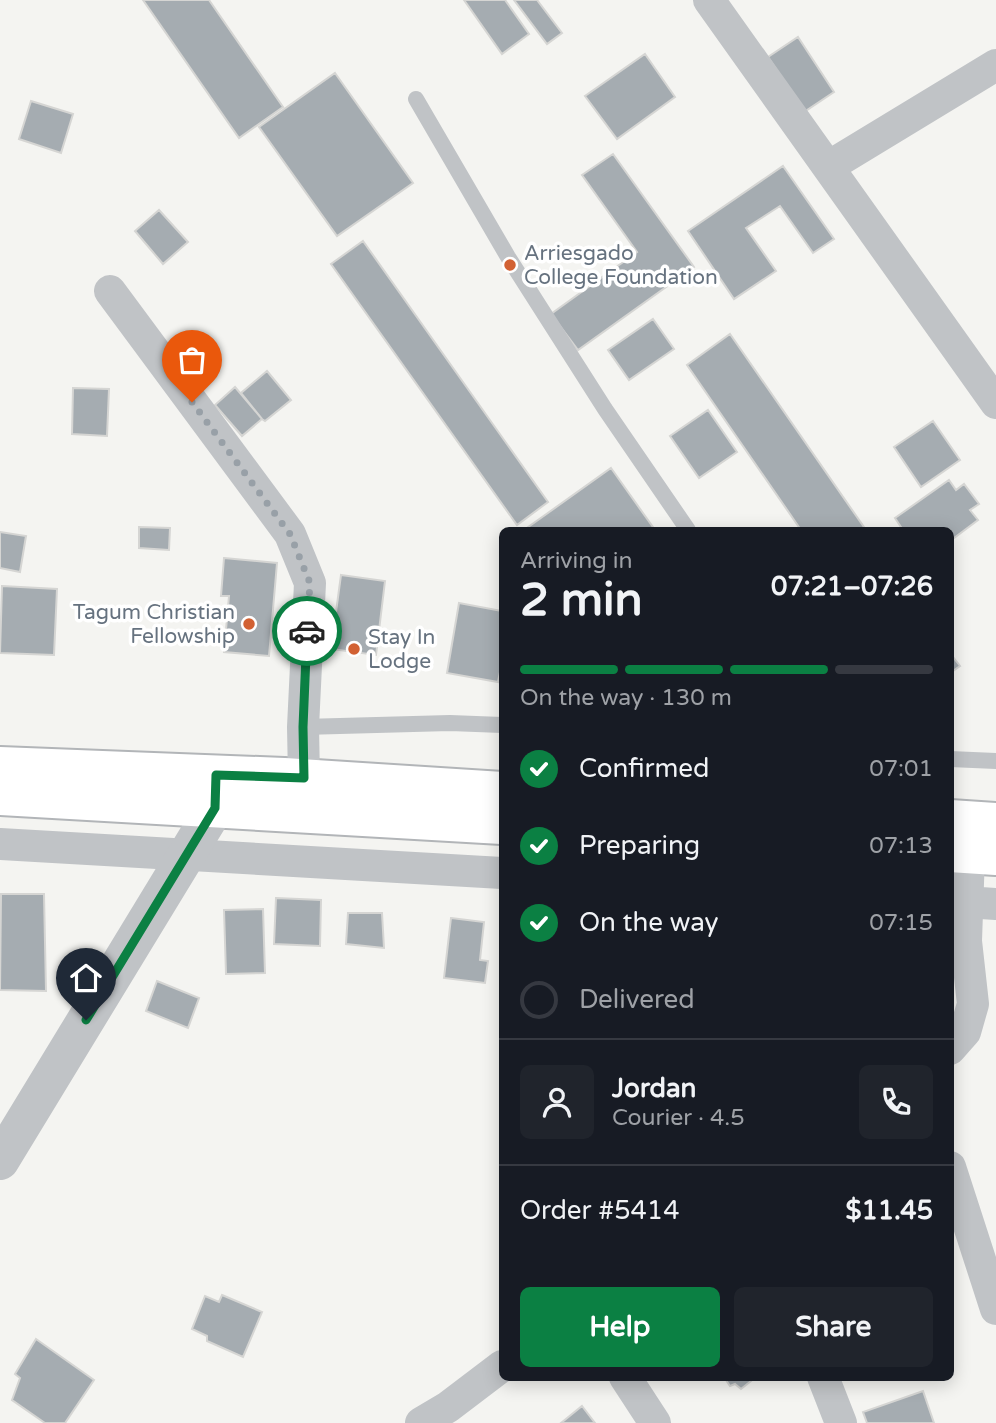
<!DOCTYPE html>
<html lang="en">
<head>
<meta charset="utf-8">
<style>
	:root { --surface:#171b24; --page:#20242c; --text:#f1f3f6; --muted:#9ea1a6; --line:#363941; --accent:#0b8043 }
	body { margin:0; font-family:"Varela Round",sans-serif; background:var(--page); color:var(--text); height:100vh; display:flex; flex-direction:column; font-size:26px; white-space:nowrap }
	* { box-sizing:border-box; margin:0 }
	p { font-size:23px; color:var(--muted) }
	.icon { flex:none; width:38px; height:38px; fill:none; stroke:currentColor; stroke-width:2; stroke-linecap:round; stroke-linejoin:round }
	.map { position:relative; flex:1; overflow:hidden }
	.sheet { position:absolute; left:499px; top:527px; width:455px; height:854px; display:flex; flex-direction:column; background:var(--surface); border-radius:10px; box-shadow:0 4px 18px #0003 }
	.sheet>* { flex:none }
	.pin { position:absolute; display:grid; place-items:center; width:60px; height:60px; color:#fff; margin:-72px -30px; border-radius:50% 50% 50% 0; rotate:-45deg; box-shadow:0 0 7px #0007 }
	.pin .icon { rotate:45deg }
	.courier { position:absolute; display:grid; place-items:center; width:70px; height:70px; margin:-35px; border:5px solid #0b8043; border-radius:50%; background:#fff; color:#222; box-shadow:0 2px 9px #0007 }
	.summary em { font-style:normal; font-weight:700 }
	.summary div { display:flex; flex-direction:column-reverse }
	.summary { display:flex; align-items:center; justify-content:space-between; height:119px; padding:0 21px }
	h1 { font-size:46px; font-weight:700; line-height:52px }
	.bar { display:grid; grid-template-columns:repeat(4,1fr); gap:10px 7px; align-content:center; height:84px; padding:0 21px }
	.bar i { height:9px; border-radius:5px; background:var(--line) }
	.bar .current { background:var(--accent) }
	.bar p { grid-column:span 4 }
	.line { display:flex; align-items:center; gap:18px; padding:0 21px; border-top:2px solid var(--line) }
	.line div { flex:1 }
	.round { display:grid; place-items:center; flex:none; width:74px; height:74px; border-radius:10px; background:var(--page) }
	ol { padding:0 21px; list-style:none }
	li { display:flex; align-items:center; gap:21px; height:77px }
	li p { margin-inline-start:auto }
	li .icon { padding:7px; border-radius:50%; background:var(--accent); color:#fff; stroke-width:4 }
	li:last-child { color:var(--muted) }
	li i { width:38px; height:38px; border:4px solid var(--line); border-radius:50% }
	.cta { display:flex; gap:14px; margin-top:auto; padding:14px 21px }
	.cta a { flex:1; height:80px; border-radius:10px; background:var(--accent); color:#fff; font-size:28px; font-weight:700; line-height:80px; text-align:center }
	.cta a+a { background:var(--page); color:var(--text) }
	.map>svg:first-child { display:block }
	.building { fill:#a5acb1; stroke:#d5d5d3; stroke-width:2 }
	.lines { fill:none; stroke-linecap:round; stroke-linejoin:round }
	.trunk-casing { stroke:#b2b5b8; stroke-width:42 }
	.service { stroke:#c0c3c6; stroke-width:16 }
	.minor { stroke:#c0c3c6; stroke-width:32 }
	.tertiary { stroke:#c0c3c6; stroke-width:38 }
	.trunk { stroke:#fff; stroke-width:38 }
	.done { stroke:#98a0a7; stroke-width:7; stroke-dasharray:0 12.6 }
	.route { stroke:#0b8043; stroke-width:9 }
	.poi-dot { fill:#d26133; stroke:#fff; stroke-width:2.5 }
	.labels { text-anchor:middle; stroke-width:7; stroke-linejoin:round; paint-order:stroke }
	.poi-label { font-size:21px; fill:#66727f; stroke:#fff; text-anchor:start }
</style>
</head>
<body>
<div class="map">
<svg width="996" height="1423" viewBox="0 0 996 1423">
	<rect width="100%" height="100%" fill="#f4f4f1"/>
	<path class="building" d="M143,0H209L283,107L239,138Z
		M464,0H505L529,34L502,54Z
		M514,0H537L562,33L547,44Z
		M798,37L834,92L804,112L768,57Z
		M645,54L675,97L617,139L585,96Z
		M335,73L413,183L337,236L259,127Z
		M31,101L73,114L61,153L19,139Z
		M613,154L694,267L578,350L551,314L637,252L582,175Z
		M783,166L834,239L813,253L780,206L746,228L776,271L734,299L688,231Z
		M159,210L188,242L163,264L135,231Z
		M363,241L548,502L517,525L331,264Z
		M653,319L674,349L629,380L608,350Z
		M730,334L866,530H801L687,365Z
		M267,371L291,400L265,421L262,419L241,393Z
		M235,387L262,419L242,436L215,405Z
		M73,388L109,389L107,436L72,434Z
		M708,410L737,452L699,478L670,436Z
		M933,421L960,460L921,487L894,447Z
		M611,468L655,530H524Z
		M949,480L956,490L964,484L979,504L970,510L978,520L950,541V530H903L895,518Z
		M139,527L170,528L169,550L139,548Z
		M0,532L26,536L20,572L0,568Z
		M224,558L277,563L269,656L224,652L229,596H221Z
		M341,575L385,581L376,655L331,649Z
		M2,586L57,589L54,655L0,653Z
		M459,603L502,611V662L498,682L447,673Z
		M950,653L960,666L950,673Z
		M1,894H44L46,991L0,990Z
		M276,898L321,900L320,946L274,944Z
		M263,909L265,973L226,974L224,910Z
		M348,913H382L384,948L346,944Z
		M451,918L484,922L480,960L488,961L485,983L444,978Z
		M157,981L199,998L188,1028L146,1011Z
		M222,1295L262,1312L243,1357L207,1341V1336L192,1329L205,1296L219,1302Z
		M36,1339L94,1380L65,1423H45L12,1400L20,1378L15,1374Z
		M724,1377H756L741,1389L735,1384L730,1386Z
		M923,1391L934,1423H867L863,1412Z
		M582,1406L595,1423H561Z"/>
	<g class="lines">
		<g class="trunk-casing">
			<path id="trunk" d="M0,766L284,777L502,791
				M0,796L502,825
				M950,819L996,822
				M950,853L996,856"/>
		</g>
		<path class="service" d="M416,99L508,257L605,409L688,530
			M303,727L450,723L502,725
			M950,759L996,761"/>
		<path class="minor" d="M709,0L996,403
			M828,167L996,65
			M110,291L290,534L310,583L303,727L304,778
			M0,844L502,873
			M950,901L996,904
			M950,1049L965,1032L973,1004L966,941L969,854
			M950,1167L996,1309
			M625,1377L655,1423
			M823,1377L841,1423
			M421,1423L448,1407L502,1366"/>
		<path class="tertiary" d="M0,1161L215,808L216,779"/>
		<use href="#trunk" class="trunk"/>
	</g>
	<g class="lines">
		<path class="done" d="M192,402L290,534L310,583L307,631"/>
		<path class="route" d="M86,1020L215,808L216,775L304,778L303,727L307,631"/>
	</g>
	<g class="poi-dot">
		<circle cx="510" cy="265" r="7"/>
		<circle cx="249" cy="624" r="7"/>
		<circle cx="354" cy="649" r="7"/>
	</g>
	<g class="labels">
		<g class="poi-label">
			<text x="524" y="260">Arriesgado<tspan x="524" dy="24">College Foundation</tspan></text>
			<text x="235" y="619" text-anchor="end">Tagum Christian<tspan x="235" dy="24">Fellowship</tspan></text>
			<text x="368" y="644">Stay In<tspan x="368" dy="24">Lodge</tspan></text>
		</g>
	</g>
</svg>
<div class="pin" style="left:192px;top:402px;background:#ea580c"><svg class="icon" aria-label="bag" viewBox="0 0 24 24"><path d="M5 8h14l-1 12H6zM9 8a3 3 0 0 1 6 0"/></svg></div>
<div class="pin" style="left:86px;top:1020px;background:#1f2937"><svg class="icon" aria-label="home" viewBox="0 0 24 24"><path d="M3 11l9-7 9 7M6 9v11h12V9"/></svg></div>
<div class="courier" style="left:307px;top:631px"><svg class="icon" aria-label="car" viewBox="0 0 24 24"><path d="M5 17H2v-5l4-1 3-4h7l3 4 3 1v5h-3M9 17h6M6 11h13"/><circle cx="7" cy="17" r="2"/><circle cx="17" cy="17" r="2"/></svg></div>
<section class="sheet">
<div class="summary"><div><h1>2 min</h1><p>Arriving in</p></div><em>07:21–07:26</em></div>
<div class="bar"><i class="current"></i><i class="current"></i><i class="current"></i><i></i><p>On the way · 130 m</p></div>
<ol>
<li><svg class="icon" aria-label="check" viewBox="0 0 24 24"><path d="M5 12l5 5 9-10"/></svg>Confirmed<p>07:01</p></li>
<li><svg class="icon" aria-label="check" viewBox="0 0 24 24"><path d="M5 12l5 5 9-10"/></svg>Preparing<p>07:13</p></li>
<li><svg class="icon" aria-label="check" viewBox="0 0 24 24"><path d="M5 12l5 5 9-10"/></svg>On the way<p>07:15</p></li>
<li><i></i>Delivered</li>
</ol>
<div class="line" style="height:126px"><a class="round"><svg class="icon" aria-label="person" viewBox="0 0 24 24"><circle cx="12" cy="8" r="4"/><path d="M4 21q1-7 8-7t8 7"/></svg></a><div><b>Jordan</b><p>Courier · 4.5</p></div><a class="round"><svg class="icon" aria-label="phone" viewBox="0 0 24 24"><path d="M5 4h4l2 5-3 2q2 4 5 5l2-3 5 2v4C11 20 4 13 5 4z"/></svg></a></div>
<div class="line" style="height:91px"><div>Order #5414</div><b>$11.45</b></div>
<div class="cta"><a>Help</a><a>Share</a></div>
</section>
</div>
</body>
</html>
